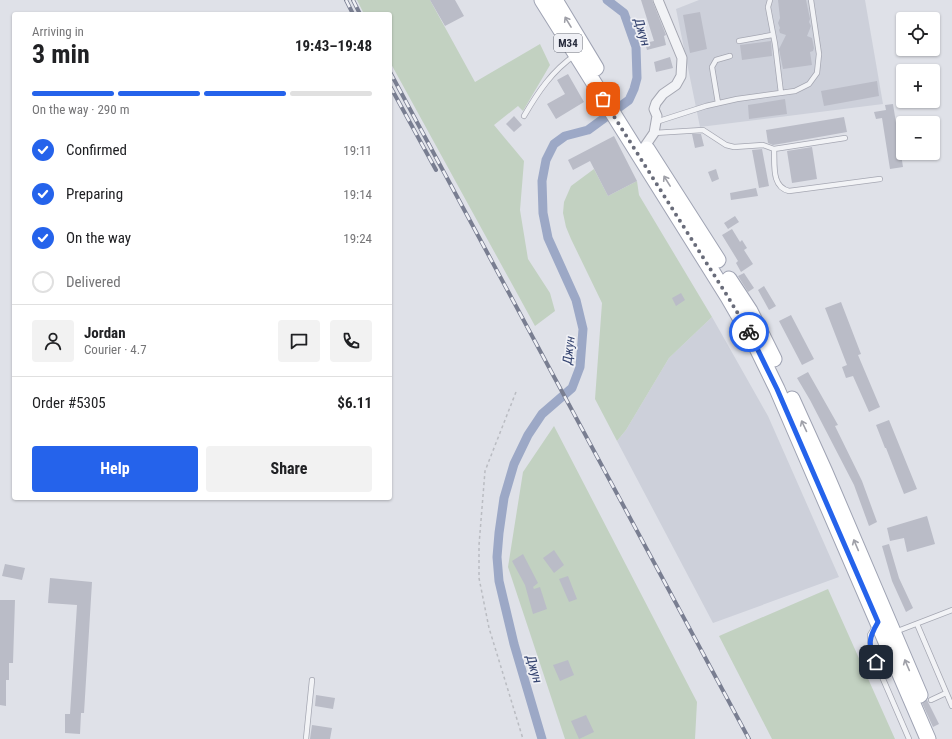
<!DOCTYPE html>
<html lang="en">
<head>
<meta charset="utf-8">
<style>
	:root { --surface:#fff; --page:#f2f2f2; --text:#202124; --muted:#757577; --line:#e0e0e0; --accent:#2563eb }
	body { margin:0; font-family:"Roboto Condensed",sans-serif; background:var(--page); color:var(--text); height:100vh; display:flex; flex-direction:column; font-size:15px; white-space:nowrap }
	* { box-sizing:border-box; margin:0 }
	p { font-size:13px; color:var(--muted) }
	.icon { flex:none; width:22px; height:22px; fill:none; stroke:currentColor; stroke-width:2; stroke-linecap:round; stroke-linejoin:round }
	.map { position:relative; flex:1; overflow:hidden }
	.drawer { position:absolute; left:12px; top:12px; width:380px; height:488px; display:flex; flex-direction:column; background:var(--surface); border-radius:4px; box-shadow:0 1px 3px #0004 }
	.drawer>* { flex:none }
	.controls { position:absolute; left:896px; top:12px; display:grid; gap:8px }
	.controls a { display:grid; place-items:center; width:44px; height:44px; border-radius:4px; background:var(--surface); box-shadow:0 1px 3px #0004; font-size:20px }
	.pin { position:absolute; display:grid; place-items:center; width:34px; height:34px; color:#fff; margin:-17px; border-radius:8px; box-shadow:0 2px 6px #0006 }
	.courier { position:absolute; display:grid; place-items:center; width:40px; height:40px; margin:-20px; border:3px solid #2563eb; border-radius:50%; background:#fff; color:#222; box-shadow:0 1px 5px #0007 }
	.head em { font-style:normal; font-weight:700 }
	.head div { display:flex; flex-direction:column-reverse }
	.head { display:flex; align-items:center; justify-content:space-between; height:68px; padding:0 20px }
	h1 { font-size:26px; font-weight:700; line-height:30px }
	.bar { display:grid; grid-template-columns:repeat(4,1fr); gap:6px 4px; align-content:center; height:48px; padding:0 20px }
	.bar i { height:5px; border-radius:3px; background:var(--line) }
	.bar .active { background:var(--accent) }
	.bar p { grid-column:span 4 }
	.line { display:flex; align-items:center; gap:10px; padding:0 20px; border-top:1px solid var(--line) }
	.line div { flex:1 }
	.round { display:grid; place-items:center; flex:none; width:42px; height:42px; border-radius:4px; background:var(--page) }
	ol { padding:0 20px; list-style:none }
	li { display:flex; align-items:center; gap:12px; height:44px }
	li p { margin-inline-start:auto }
	li .icon { padding:4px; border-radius:50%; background:var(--accent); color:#fff; stroke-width:4 }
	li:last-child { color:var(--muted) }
	li i { width:22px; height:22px; border:2px solid var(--line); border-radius:50% }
	.button { display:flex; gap:8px; margin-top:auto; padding:8px 20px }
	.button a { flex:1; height:46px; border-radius:4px; background:var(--accent); color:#fff; font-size:16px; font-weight:700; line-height:46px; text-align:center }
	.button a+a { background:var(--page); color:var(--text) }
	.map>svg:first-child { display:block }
	.built { fill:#cdd0da }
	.green { fill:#c2d1c1 }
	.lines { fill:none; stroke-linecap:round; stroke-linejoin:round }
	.canal { stroke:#9ca8c6; stroke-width:9 }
	.building { fill:#babcc7 }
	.service-casing { stroke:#a5a7b2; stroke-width:6 }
	.minor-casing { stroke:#a5a7b2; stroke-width:11 }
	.primary-casing { stroke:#9fa3b3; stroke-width:17 }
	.path { stroke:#babcc2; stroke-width:1.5; stroke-dasharray:3 3; stroke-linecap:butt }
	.service { stroke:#f2f3f6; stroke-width:4.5 }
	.minor { stroke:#f2f3f6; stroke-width:9 }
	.primary { stroke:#fff; stroke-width:15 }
	.rail-casing { stroke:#797e91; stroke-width:4 }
	.rail { stroke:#eff0f5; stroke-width:2.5; stroke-dasharray:8; stroke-linecap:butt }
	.oneway { stroke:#9fa0a8 }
	.done { stroke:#696c7a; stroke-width:4; stroke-dasharray:0 7.2 }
	.route { stroke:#2563eb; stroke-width:5 }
	.labels { text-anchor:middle; stroke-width:3.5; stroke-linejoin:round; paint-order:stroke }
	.shield { fill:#eff0f5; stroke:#646875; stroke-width:1 }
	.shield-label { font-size:11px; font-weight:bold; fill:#292d3e }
	.water-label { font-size:13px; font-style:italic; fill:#354470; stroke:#eff0f5 }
</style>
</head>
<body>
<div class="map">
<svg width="952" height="739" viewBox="0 0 952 739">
	<rect width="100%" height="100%" fill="#dfe1e8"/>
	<path class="built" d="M699,0H865L883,104L700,127L676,9Z
		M712,317L768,416L839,577L713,623L617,441L626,430L669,358Z"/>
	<path class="green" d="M357,0H430L475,82L540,44L550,65L523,111L518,106L494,125L524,161L520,210L528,259L550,293L555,311L535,326L390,62V14H364Z
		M594,169L608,196L637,181L639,195L712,317L669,358L626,430L617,441L595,399L602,303L571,239L566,227L563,213L564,202L571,186Z
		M554,426L697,702L695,739H565L508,567L523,472Z
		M828,589L895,739H772L719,636Z"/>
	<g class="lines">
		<path class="canal" d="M542,739L514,644L499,581L497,557L499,533L504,498L514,464L528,435L542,414L572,388L580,367L583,329L576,300L548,238L543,213L542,181L546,160L554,144L565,136L588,130L629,100L634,89L637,78L636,47L624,13L607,0"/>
	</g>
	<path class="building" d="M430,0H455L464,16L445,26Z
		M641,0H652L666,35L664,36L666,45L647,50L645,43L654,41Z
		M778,0H806L810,19L809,22L811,26L807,36L812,38L814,48L813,51L810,52L812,65L783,69L779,49L786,35L780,33L779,30L780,28L778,23L780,18Z
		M700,12L707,49L690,53L683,15Z
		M771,41L772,56L742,60L740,45Z
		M670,57L673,68L656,72L654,62Z
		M568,74L584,102L556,119L547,104L565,94L557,80Z
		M877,81L879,96L824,106L821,91Z
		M785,99L787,114L749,119L748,105Z
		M893,104L903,167L890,169L882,118L876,119L874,112L886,110L885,105Z
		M514,116L522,125L514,132L506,124Z
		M844,117L847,132L785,143L773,145L768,143L766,130Z
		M692,134H701L704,146L695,148Z
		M614,136L637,181L608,196L590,161L573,170L568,160Z
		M812,147L817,179L792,183L787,151Z
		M762,149L769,186L759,188L752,150Z
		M716,169L719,179L712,182L708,172Z
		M756,188L758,196L731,200L730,193Z
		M735,216L739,222L728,229L724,223Z
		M732,229L740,242L742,240L747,248L744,250L753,264L741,272L736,263L738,261L722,235Z
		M744,273L754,288L748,292L738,276Z
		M764,286L776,306L769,310L758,290Z
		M681,293L685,300L676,306L672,298Z
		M841,302L861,354L858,355L880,407L869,412L853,376L846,378L842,367L847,365L825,308Z
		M791,315L814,359L802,365L779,321Z
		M808,372L838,425L835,426L862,481L877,522L869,526L854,485L810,400L797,378Z
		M889,420L917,489L904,494L886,448H885L876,425Z
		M927,516L935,544L907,552L904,538L890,541L887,528Z
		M889,544L899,578L913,608L906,612L892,581L882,546Z
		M554,550L564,565L554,573L543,558Z
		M523,554L538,583L533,587L534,589L540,587L547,609L533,614L525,585L512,561Z
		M5,564L25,568L22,580L2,576Z
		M568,576L577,599L569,602L559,579Z
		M50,578L92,582L84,713H81L80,734L65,733V714H70L77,605L48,603Z
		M0,600H15L13,663H9V680H6V706L0,705Z
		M568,660L574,675L560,681L553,665Z
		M316,695L335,698L333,709L315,706Z
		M927,700L939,724L933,727L922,703Z
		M586,715L594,732L579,739L571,721Z
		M312,725L332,728L330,739H310Z"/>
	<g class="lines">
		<g class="service-casing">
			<path id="service" d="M770,0L768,7L775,44L781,93
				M739,41L772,35
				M718,103L712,67L716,60L730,56
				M524,116C538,92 552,71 575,55
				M656,122L706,106L737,99L795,91L809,84L817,73L819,54L811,0
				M654,133L703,130L726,145L734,147L763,145L774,149L845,138
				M774,149C775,164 771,187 789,191L880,179
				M917,624L952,706
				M876,625L870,635V649L909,739
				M895,632L952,610
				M931,700L946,693
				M306,739L312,680"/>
		</g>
		<g class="minor-casing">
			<path id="minor" d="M645,146L654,133L657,116L654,109L656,103L663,94L676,85L681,76L682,58L658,0"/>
		</g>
		<g class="primary-casing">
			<path id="primary" d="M542,0L728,297L754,342L777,389L928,739
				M555,0L596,68
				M647,149L718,260
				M729,279L750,311L774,359
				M792,399L825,472L920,695"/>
		</g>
		<path class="path" d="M516,392L485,471L479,545V578L489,628L523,739"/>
		<use href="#service" class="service"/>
		<use href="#minor" class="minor"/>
		<use href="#primary" class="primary"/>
		<g class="rail-casing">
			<path id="rail" d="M346,0L353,14
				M353,0L360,14
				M390,72L749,739
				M390,86L436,170"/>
		</g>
		<use href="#rail" class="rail"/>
	</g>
	<defs><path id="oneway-shaft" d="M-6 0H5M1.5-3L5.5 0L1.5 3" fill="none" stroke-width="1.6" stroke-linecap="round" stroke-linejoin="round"/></defs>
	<g class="oneway">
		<use href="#oneway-shaft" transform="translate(568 22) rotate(-121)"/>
		<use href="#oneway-shaft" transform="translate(667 181) rotate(-122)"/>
		<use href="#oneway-shaft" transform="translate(804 426) rotate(-115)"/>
		<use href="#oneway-shaft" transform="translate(856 545) rotate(-113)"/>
		<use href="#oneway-shaft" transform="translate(907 665) rotate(-113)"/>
	</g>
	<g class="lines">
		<path class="done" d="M603,99L728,297L749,332"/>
		<path class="route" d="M749,332L777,389L878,622C868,639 868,645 876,662"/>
	</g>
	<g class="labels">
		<rect class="shield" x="554" y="34" width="28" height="18" rx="3"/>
		<g class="shield-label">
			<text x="568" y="47">M34</text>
		</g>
		<g class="water-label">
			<text transform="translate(643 32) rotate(74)" y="5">Джун</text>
			<text transform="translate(568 350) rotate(-83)" y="5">Джун</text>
			<text transform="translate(535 669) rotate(74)" y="5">Джун</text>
		</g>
	</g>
</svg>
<div class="controls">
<a><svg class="icon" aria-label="locate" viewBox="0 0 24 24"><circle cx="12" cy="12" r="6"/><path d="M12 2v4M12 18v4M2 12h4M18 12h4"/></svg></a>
<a>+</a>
<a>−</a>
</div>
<div class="pin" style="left:603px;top:99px;background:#ea580c"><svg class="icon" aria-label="bag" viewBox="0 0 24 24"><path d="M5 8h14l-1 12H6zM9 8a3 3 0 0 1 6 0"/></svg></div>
<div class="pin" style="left:876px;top:662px;background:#1f2937"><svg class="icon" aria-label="home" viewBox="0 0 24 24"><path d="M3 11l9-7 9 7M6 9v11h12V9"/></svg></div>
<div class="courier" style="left:749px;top:332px"><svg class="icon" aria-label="bike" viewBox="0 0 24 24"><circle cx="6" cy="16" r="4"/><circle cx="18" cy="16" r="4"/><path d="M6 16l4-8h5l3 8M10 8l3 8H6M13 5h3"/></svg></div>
<section class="drawer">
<div class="head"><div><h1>3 min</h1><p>Arriving in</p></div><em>19:43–19:48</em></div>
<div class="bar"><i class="active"></i><i class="active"></i><i class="active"></i><i></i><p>On the way · 290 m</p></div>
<ol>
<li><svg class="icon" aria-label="check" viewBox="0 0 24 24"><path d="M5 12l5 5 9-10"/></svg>Confirmed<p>19:11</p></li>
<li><svg class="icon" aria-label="check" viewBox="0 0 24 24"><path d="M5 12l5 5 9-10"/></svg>Preparing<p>19:14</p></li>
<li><svg class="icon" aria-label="check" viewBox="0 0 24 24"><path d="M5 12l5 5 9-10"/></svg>On the way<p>19:24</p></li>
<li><i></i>Delivered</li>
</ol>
<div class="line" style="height:72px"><a class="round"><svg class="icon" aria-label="person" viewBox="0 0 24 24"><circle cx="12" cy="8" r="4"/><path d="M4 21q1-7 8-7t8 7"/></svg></a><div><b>Jordan</b><p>Courier · 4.7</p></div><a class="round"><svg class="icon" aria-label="chat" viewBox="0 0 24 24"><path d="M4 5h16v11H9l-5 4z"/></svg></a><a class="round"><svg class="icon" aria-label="phone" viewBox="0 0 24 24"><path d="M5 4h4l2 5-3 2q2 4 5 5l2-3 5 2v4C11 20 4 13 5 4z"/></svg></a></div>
<div class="line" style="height:52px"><div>Order #5305</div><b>$6.11</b></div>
<div class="button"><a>Help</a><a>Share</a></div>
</section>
</div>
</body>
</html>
